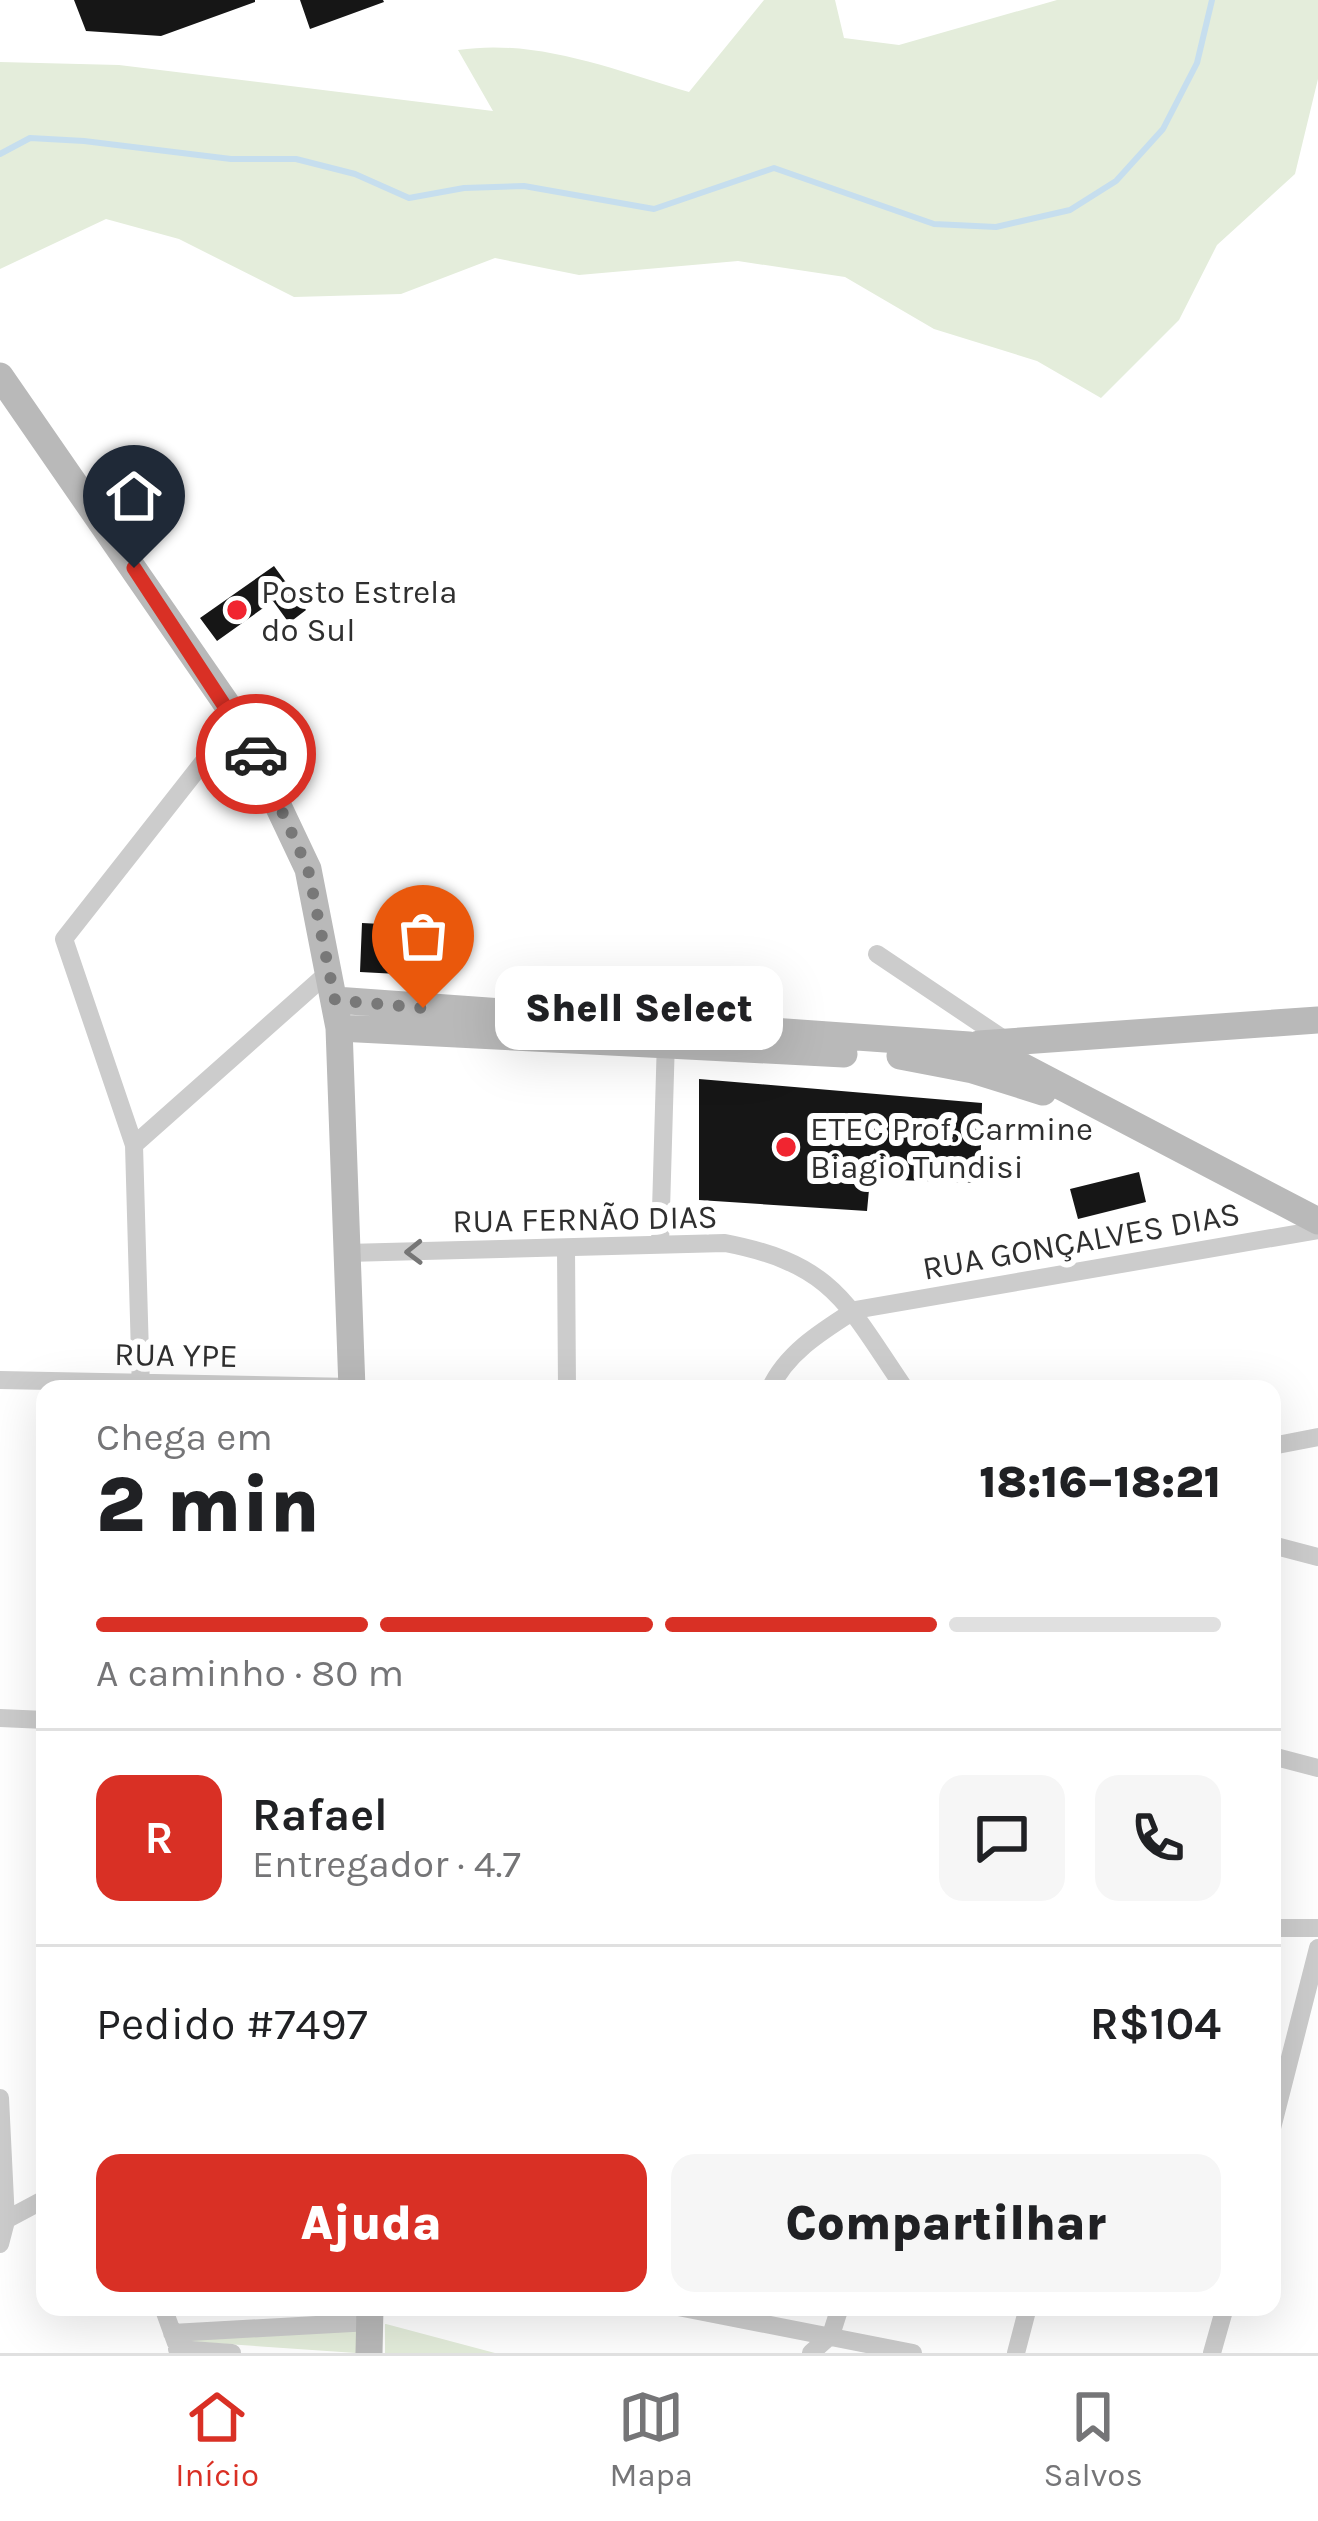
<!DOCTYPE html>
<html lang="pt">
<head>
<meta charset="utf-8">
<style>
	:root { --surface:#fff; --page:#f6f6f6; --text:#202124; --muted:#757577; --line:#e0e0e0; --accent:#d93025 }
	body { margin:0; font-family:Karla,sans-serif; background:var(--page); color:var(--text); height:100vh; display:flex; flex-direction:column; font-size:45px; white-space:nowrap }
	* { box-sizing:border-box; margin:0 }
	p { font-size:39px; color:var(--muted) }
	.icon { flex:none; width:66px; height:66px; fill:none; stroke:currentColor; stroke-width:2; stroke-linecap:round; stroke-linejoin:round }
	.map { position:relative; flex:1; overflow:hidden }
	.drawer { position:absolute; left:36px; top:1380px; width:1245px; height:936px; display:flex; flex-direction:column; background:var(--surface); border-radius:24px; box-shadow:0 12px 48px #0002 }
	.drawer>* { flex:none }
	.pin { position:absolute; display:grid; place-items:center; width:102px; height:102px; color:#fff; margin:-123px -51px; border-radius:50% 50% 50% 0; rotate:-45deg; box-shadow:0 0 12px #0007 }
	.pin .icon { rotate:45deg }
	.courier { position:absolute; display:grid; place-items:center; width:120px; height:120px; margin:-60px; border:9px solid #d93025; border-radius:50%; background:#fff; color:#222; box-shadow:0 3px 15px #0007 }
	.bubble { position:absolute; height:84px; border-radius:24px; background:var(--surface); box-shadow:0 12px 48px #0002; font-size:39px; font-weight:800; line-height:84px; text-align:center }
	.headline em { font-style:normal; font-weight:800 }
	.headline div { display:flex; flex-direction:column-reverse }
	.headline { display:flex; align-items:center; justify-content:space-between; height:204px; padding:0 60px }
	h1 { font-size:78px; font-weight:800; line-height:90px }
	.bar { display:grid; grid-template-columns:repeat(4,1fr); gap:18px 12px; align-content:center; height:144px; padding:0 60px }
	.bar i { height:15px; border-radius:9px; background:var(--line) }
	.bar .current { background:var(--accent) }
	.bar p { grid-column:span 4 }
	.line { display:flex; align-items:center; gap:30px; padding:0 60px; border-top:3px solid var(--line) }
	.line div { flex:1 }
	.round { display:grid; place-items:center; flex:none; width:126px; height:126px; border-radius:24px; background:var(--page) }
	.action { display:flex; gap:24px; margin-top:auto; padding:24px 60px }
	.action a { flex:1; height:138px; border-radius:24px; background:var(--accent); color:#fff; font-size:48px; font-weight:800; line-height:138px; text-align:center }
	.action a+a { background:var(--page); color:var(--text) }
	.tabs { display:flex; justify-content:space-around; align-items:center; height:168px; border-top:3px solid var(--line); background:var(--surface); font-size:33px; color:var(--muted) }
	.tabs a { display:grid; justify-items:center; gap:6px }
	.tabs .current { color:var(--accent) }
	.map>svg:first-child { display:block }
	.green { fill:#e4eddb }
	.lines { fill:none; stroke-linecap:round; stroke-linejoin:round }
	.stream { stroke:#c6deee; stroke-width:6 }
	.building { fill:#161616 }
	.minor { stroke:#ccc; stroke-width:18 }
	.secondary { stroke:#b9b9b9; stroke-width:27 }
	.oneway { stroke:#767676 }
	.done { stroke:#787878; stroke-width:12; stroke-dasharray:0 21.6 }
	.route { stroke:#d93025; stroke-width:15 }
	.poi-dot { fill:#f12530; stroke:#fff; stroke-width:4.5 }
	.labels { text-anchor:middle; stroke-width:12; stroke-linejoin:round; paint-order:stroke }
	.poi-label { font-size:33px; fill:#2f2f2f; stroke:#fff; text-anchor:start }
	.street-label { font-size:33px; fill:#2f2f2f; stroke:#fff }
</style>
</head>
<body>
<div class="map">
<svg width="1318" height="2353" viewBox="0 0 1318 2353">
	<rect width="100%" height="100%" fill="#fff"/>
	<path class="green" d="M764,0H835L844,38L899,45L1057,0H1318V79L1295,174L1217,245L1179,320L1101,398L1037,361L934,329L845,277L738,261L579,275L495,258L401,294L294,297L179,239L106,219L0,269V62L119,65L493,111L458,50C537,38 614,70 689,92Z
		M385,2324H386L495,2353H385Z
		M356,2326V2353L182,2341Z"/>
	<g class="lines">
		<path class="stream" d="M0,154L30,138L84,141L231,159H296L355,174L409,198L464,188L524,186L654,209L774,168L934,224L996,227L1070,210L1116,181L1163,129L1197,63L1212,0"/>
	</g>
	<path class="building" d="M74,0H255V2L161,36L86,31Z
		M300,0H383L384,2L310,29Z
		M274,566L306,610L289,623L273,601L217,641L200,618Z
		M421,910L440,912L436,982L416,980L417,975L360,972L362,923L420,926Z
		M699,1079L982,1103L980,1183L870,1179L867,1211L699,1200Z
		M1139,1172L1146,1202L1078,1219L1070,1189Z"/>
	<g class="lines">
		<path class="minor" d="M877,954L1008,1042
			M134,1145L330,971
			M660,1244L666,1039
			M566,1248L567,1389
			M347,1253L725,1243C834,1264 847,1304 905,1389
			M0,1380L352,1387
			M141,1389L134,1145L64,939L237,719
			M770,1389C786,1353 822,1331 855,1310L1318,1230
			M1272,1446L1318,1437
			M1272,1545L1318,1557
			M0,1718L45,1720
			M1272,1756L1318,1768
			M1272,1928H1318
			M0,2098L6,2221L0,2244
			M1272,2128L1318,1948
			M0,2223L45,2199
			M163,2307L176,2343
			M678,2307L913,2353
			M172,2333L370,2322
			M831,2335L840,2307
			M177,2349L232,2353
			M811,2353L831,2335
			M1016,2353L1028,2307
			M1212,2353L1225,2307"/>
		<path class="secondary" d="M0,376L237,719L308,869L339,1028L352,1389
			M335,1000L969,1045L1016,1063L1318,1221
			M339,1028L844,1054
			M979,1044L1318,1020
			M900,1056L973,1070L1043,1092
			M369,2353L370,2307"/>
	</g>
	<defs><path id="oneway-chevron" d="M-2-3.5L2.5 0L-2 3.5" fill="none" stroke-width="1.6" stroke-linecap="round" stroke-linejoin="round" transform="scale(3)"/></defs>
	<use class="oneway" href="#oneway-chevron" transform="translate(414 1252) rotate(179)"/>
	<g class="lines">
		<path class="done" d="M256,754L308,869L335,1000L423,1008"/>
		<path class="route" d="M134,568L256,754"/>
	</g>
	<g class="poi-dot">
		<circle cx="237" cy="610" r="12"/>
		<circle cx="786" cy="1147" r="12"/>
	</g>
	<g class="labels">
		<g class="poi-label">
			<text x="261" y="603">Posto Estrela<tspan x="261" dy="38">do Sul</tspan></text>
			<text x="810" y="1140">ETEC Prof. Carmine<tspan x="810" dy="38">Biagio Tundisi</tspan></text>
		</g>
		<g class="street-label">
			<text transform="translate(585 1218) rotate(-1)" y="12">RUA FERNÃO DIAS</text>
			<text transform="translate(1081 1240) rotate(-10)" y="12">RUA GONÇALVES DIAS</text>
			<text transform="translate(176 1354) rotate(1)" y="12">RUA YPE</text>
		</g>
	</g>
</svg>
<div class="pin" style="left:423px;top:1008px;background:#ea580c"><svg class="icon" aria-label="bag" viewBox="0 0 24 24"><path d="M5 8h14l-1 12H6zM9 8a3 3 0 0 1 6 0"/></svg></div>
<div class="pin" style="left:134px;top:568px;background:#1f2937"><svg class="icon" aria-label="home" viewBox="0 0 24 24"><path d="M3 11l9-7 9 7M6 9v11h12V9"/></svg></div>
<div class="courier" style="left:256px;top:754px"><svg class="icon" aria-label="car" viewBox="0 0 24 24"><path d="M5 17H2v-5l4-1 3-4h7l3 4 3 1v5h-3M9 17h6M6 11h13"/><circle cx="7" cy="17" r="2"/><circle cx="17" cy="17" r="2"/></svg></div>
<div class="bubble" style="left:495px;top:966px;width:288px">Shell Select</div>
<section class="drawer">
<div class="headline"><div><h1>2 min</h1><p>Chega em</p></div><em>18:16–18:21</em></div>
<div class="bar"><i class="current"></i><i class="current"></i><i class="current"></i><i></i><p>A caminho · 80 m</p></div>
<div class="line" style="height:216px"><b class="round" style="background:var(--accent);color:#fff">R</b><div><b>Rafael</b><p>Entregador · 4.7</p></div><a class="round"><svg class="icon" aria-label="chat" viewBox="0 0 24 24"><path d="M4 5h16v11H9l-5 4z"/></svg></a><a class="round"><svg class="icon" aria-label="phone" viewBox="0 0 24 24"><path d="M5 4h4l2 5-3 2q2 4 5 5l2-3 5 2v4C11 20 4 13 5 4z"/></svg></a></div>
<div class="line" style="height:156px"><div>Pedido #7497</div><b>R$104</b></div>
<div class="action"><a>Ajuda</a><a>Compartilhar</a></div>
</section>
</div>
<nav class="tabs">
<a class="current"><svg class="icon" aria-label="home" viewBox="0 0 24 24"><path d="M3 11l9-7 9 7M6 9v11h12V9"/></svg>Início</a>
<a><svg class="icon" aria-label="map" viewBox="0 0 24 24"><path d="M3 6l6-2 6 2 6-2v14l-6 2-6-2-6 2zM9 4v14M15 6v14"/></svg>Mapa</a>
<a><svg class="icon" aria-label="saved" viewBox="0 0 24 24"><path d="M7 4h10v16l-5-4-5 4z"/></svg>Salvos</a>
</nav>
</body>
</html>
